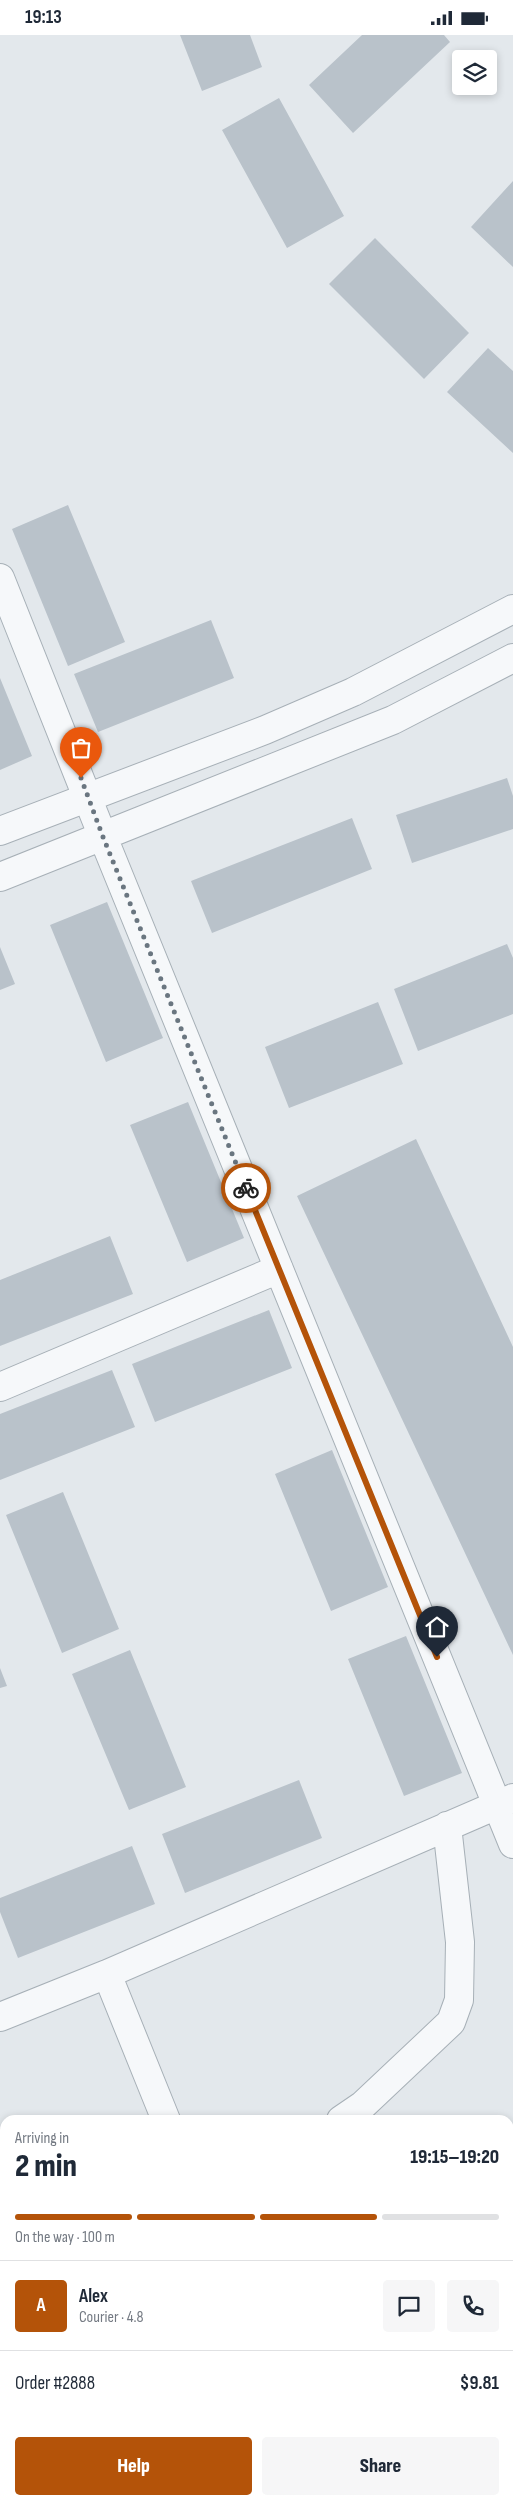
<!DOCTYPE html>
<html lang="en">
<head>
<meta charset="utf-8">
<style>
	:root { --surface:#fff; --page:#f6f6f7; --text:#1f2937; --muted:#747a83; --line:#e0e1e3; --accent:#b45309 }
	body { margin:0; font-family:"Sofia Sans Condensed",sans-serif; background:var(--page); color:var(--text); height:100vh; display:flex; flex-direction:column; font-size:19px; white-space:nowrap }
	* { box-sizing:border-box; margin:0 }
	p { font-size:16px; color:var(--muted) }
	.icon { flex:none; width:28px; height:28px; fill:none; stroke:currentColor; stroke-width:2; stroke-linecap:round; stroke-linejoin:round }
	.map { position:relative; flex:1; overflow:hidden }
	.panel { position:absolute; left:0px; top:2080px; width:514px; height:390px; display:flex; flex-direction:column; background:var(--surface); border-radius:15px 15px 0 0; box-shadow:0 2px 8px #0003 }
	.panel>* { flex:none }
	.controls { position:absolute; left:452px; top:15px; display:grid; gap:10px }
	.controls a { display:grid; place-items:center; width:45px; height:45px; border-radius:5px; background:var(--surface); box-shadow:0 2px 8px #0003; font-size:25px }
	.pin { position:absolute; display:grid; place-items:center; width:42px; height:42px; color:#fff; margin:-51px -21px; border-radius:50% 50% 50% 0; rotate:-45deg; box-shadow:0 0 5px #0007 }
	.pin .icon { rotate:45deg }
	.courier { position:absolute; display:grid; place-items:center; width:50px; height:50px; margin:-25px; border:4px solid #b45309; border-radius:50%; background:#fff; color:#222; box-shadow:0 1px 6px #0007 }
	.headline em { font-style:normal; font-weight:800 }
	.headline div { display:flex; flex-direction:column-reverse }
	.headline { display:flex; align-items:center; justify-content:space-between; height:85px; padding:0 15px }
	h1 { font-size:32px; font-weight:800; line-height:38px }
	.bar { display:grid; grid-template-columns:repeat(4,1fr); gap:8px 5px; align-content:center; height:60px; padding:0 15px }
	.bar i { height:6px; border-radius:4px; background:var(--line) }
	.bar .current { background:var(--accent) }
	.bar p { grid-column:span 4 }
	.line { display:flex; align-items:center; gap:12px; padding:0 15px; border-top:1px solid var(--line) }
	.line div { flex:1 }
	.round { display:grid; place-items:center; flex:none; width:52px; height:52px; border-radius:5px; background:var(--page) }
	.primary-button { display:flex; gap:10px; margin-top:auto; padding:10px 15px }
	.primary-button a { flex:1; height:58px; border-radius:5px; background:var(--accent); color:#fff; font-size:20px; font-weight:800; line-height:58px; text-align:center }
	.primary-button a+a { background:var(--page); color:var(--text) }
	.status { display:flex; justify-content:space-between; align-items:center; height:35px; padding:0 25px; background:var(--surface); direction:ltr }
	.status svg { height:14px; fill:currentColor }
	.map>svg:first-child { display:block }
	.building { fill:#b9c2ca }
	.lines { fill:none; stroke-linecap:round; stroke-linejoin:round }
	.minor-casing { stroke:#a7b0b7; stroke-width:30 }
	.minor { stroke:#f6f8fa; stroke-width:28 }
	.done { stroke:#6a7680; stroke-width:5; stroke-dasharray:0 9 }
	.route { stroke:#b45309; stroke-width:6 }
</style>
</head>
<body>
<div class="status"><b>19:13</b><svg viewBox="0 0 49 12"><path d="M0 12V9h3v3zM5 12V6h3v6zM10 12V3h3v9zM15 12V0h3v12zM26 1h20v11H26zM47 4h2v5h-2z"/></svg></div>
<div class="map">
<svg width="513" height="2470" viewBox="0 0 513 2470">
	<rect width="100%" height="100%" fill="#e3e8ec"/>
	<path class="building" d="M180,0H250L262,32L202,56Z
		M362,0H444L450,7L353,98L309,50Z
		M279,63L344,181L287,213L222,95Z
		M513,146V232L471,192Z
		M375,203L469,298L424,344L329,249Z
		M488,313L513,336V418L447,357Z
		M68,470L125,607L68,631L12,494Z
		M211,585L234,643L98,697L74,639Z
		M0,643L32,721L0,735Z
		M507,743L513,761V794L412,828L396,780Z
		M352,783L372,834L212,898L191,846Z
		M107,867L163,1003L106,1027L50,890Z
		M507,909L513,923V979L418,1016L394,954Z
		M0,912L15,949L0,955Z
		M378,967L403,1029L289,1073L265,1012Z
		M188,1067L244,1203L187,1227L130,1090Z
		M416,1104L513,1312V1620L297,1161Z
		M110,1201L133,1259L0,1311V1245Z
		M269,1275L292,1333L155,1387L132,1329Z
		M112,1335L135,1392L0,1445V1379Z
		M332,1415L388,1552L331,1576L275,1439Z
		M63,1457L119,1594L62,1618L6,1480Z
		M406,1601L462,1738L404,1761L348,1624Z
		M130,1615L186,1752L129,1775L72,1639Z
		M0,1633L7,1651L0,1653Z
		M299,1745L322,1803L185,1858L162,1799Z
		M132,1811L155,1869L18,1923L0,1877V1863Z
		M513,2130V2198L509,2199V2132Z
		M5,2321V2385L0,2372V2323Z
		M193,2465H287L289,2470H181Z"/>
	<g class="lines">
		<g class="minor-casing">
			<path id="minor" d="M0,543L103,802L513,1809
				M0,796L265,695L353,657L513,574
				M0,842L393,685L513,623
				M0,1352L279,1234
				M107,1939L166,2085
				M0,1982L107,1939L513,1763
				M341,2085L363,2070L451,1987L459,1965L460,1907L447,1791
				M321,2465L323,2470"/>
		</g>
		<use href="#minor" class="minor"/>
	</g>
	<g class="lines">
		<path class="done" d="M81,743L103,802L246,1153"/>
		<path class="route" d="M246,1153L437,1622"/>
	</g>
</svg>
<div class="controls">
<a><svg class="icon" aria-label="layers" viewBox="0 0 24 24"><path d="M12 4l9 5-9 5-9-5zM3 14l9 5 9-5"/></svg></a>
</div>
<div class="pin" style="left:81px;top:743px;background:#ea580c"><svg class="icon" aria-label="bag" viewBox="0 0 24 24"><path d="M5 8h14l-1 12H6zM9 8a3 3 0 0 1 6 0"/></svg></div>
<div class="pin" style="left:437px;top:1622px;background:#1f2937"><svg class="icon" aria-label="home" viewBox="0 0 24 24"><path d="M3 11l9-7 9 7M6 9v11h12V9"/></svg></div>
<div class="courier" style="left:246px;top:1153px"><svg class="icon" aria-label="bike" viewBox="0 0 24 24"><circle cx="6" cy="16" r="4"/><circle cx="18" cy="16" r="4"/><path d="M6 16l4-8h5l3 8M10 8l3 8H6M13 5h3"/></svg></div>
<section class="panel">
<div class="headline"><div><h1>2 min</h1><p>Arriving in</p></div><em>19:15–19:20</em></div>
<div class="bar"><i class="current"></i><i class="current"></i><i class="current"></i><i></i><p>On the way · 100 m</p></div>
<div class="line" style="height:90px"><b class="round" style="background:var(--accent);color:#fff">A</b><div><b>Alex</b><p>Courier · 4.8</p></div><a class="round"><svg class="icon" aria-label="chat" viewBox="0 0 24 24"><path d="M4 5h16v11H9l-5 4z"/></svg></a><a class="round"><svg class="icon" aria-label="phone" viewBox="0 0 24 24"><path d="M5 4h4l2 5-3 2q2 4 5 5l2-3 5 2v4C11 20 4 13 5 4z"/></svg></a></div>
<div class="line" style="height:65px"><div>Order #2888</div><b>$9.81</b></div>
<div class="primary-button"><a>Help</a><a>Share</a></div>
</section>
</div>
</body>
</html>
